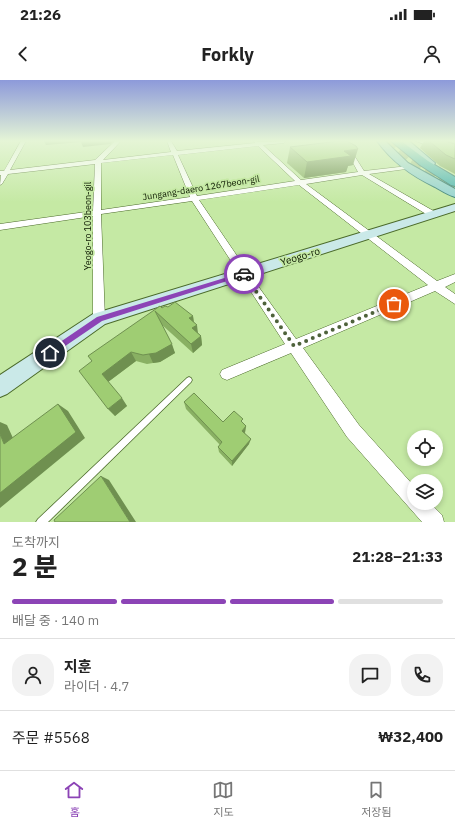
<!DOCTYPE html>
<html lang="ko">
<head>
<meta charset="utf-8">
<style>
	:root { --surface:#fff; --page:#f2f2f2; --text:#222; --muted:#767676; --line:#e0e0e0; --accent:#8c44b6 }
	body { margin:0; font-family:"IBM Plex Sans","Noto Sans KR",sans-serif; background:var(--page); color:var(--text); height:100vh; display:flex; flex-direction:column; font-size:15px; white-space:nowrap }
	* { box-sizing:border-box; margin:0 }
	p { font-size:13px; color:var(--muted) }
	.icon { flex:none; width:22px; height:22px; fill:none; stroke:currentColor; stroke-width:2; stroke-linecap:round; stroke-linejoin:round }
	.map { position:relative; height:442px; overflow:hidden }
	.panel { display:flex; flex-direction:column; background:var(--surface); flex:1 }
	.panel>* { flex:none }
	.tools { position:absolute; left:407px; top:350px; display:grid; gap:8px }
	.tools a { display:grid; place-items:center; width:36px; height:36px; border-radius:50%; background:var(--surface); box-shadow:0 2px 6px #0003; font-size:20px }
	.pin { position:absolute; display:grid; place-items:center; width:34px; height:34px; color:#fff; margin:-17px; border:2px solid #fff; border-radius:50%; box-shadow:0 1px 4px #0007 }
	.courier { position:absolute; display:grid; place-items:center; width:40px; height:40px; margin:-20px; border:3px solid #8c44b6; border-radius:50%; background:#fff; color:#222; box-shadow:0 1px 5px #0007 }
	.overview em { font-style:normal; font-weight:800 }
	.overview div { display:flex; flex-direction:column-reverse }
	.overview { display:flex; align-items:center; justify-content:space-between; height:68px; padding:0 12px }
	h1 { font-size:26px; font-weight:800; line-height:30px }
	.bar { display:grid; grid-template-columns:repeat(4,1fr); gap:6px 4px; align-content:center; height:48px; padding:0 12px }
	.bar i { height:5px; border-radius:3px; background:var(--line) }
	.bar .selected { background:var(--accent) }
	.bar p { grid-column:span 4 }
	.line { display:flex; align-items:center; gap:10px; padding:0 12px; border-top:1px solid var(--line) }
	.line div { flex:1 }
	.round { display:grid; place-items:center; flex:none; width:42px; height:42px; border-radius:16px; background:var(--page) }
	.status { display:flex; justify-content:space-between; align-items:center; height:28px; padding:0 20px; background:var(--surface); direction:ltr }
	.status svg { height:11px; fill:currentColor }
	header { display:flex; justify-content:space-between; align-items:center; height:52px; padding:0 12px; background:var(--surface); font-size:18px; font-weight:800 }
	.menu { display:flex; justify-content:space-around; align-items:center; height:56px; border-top:1px solid var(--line); background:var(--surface); font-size:11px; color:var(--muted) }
	.menu a { display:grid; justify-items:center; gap:2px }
	.menu .selected { color:var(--accent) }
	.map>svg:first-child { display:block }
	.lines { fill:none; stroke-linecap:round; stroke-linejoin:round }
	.highway-tunnel-far1 { stroke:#a0c084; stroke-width:11; stroke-dasharray:11 5.5; stroke-linecap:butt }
	.highway-tunnel { stroke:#a0c084; stroke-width:14; stroke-dasharray:14 7; stroke-linecap:butt }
	.lane-casing { stroke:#4b6a2a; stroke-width:1.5 }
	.street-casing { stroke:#4b6a2a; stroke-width:1 }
	.secondary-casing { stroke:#4b6a2a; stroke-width:2 }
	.primary-casing { stroke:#397f74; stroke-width:2 }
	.highway-casing { stroke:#397f74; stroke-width:2 }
	.lane { fill:#fff; fill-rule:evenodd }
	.street { fill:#fff; fill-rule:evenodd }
	.secondary { fill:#cae9e8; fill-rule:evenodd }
	.primary { fill:#96d3d0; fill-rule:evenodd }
	.highway { fill:#50b6b1; fill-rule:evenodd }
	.rail { stroke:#3c4e2b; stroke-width:1.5; stroke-dasharray:3.5 1.5; stroke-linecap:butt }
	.wall { fill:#89b063 }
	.shaded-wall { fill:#6f9050 }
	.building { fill:#9fcd73; stroke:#6f9050 }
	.route { fill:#8c44b6 }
	.done { stroke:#4e623b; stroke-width:4; stroke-dasharray:0 7.2 }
	.labels { text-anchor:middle; stroke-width:3.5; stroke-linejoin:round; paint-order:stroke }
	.far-street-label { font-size:9px; fill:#0e1a02; stroke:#c5e9a4 }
	.street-label { font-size:10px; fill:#0e1a02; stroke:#c5e9a4 }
</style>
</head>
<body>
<div class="status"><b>21:26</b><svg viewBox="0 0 49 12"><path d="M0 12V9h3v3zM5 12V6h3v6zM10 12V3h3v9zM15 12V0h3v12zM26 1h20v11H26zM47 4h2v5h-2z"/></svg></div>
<header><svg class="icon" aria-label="back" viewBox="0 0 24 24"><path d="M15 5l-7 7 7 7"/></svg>Forkly<svg class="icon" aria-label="person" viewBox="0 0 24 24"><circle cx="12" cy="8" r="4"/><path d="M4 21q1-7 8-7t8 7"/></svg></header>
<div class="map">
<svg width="455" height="442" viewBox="0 0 455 442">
	<rect width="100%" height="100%" fill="#c5e9a4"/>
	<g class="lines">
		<path class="highway-tunnel-far1" d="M386,61L409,83L443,104
			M447,61L455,64"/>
		<path class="highway-tunnel" d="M441,103L455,110"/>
		<g class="lane-casing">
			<path id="lane" d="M189,297L191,298L192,300L191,302L48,442H36L38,439L187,298Z"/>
		</g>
		<g class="street-casing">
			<path id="street" d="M21,61H26L10,90L95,80L115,61H121L103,80L171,72L167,61H171L177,71L255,63L254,61L260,62L286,61L284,63L263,65L301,100L358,92L341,61H345L364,91L408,86L409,87L406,89L369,94L437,133V137H431L362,95L306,104L437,201L455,194V202L445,207L455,214V224L435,211L303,268L359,345L414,406V423H430L442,435L444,442H422L347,357L291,273L227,300L222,298L220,294L222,290L285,264L192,121L101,134L105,239L103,242L99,244L95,242L93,239V136L0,150V144L93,131L95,84L8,94L2,104L0,105L1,95H0V91H4ZM258,66L295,101L197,116L178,75ZM173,75L190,117L101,130V83ZM299,105L428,205L296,259L248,192L199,120Z
				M416,61H423L455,72V76Z"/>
		</g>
		<g class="secondary-casing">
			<path id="secondary" d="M455,124V131L105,244L7,314L0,317V295L93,234Z"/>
		</g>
		<g class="primary-casing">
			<path id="primary" d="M377,61H385L408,83L455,109V117C448,115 442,111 435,107C412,96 392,82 377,61Z
				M400,61H409L435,83L434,85C422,88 406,69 400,61Z"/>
		</g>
		<g class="highway-casing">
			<path id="highway" d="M391,61H401L428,81L455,97V106L451,105L420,85Z"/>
		</g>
		<use href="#lane" class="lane"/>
		<use href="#street" class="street"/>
		<use href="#secondary" class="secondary"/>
		<use href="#primary" class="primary"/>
		<use href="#highway" class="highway"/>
		<path class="rail" d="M446,61L455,65"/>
	</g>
	<path class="wall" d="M424,61H444L455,64V94L440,86L420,68Z
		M290,67L353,85L348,86L346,92L304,98L287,83Z
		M162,228L193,236L194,242L198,253L201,256L202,265L193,273L161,244L175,273L160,282L153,283L147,284L136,281L108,302L127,326L115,336L92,281L88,276Z
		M184,322L223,342H242L246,346L245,353L249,364L232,386L219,372L218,367L220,365L186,329Z"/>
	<path class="shaded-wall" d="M44,61H114L110,64L83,67L81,62L46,65Z
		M358,69L353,85L348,86L346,92L304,98L307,82L344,71Z
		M193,236L194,245L189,238Z
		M197,245L198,254L192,248Z
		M201,256L202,265L193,273L191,264Z
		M172,264L175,273L160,282L153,283L149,274Z
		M131,272L136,281L108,302L102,294Z
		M122,318L127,326L115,336L108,329Z
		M58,324L68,331L85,358L0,428V413Z
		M0,342L7,345L18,369L4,364L0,354Z
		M246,346L245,352L242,357V351Z
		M251,359L249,364L232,386V381Z
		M101,396L109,400L136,442H130Z"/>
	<path class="building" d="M339,61H347L356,66L358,69L344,71L351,76L307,82L290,67Z
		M429,61H444L455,64V79L446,75Z
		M175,222L193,236L189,238L197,245L192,248L201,256L191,264L155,231L172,264L156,273L149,274L143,275L131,272L102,294L122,318L108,329L79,291L92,281L88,276L160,226L162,228L165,226L168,227Z
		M194,313L223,342L234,331L243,339L241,341L246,346L242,351L251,359L232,381L218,367L222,362L184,322Z
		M58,324L76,352L0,413V354L4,364Z
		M101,396L130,442H55L54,440Z"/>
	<linearGradient id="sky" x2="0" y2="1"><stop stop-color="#8d9ada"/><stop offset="0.5" stop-color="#e5f5d6"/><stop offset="1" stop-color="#e5f5d6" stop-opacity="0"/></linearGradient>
	<rect width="455" height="122" fill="url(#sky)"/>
	<path class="route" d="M244,192L247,194L246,195L102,241L52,275L50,276L46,273L47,271L97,237Z"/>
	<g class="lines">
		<path class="done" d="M244,194L294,266L394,224"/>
	</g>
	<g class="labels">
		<g class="far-street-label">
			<text transform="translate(201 108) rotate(-9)" y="3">Jungang-daero 1267beon-gil</text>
			<text transform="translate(88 146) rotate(-90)" y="3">Yeogo-ro 103beon-gil</text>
		</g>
		<g class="street-label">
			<text transform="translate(300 176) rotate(-17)" y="4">Yeogo-ro</text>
		</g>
	</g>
</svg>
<div class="tools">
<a><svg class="icon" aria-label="locate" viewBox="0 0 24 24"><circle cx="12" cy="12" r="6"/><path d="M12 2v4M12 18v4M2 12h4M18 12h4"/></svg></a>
<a><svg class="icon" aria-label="layers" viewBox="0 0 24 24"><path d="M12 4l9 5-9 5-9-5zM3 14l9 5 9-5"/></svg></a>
</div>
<div class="pin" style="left:394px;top:224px;background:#ea580c"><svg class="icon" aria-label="bag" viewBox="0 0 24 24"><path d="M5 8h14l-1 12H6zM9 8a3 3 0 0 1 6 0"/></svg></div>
<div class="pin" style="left:50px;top:273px;background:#1f2937"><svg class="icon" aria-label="home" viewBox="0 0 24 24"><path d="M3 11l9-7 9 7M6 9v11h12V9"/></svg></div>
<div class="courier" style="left:244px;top:194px"><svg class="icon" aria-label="car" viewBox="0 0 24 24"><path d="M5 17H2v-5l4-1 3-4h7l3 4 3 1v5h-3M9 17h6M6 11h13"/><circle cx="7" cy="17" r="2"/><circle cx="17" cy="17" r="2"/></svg></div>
</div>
<section class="panel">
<div class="overview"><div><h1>2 분</h1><p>도착까지</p></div><em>21:28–21:33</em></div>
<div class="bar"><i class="selected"></i><i class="selected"></i><i class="selected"></i><i></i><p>배달 중 · 140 m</p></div>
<div class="line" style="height:72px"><a class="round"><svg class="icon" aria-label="person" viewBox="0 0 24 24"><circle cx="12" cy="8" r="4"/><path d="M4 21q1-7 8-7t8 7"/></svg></a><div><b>지훈</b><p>라이더 · 4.7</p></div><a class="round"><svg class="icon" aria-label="chat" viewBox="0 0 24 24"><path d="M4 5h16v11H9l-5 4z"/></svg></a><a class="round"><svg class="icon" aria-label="phone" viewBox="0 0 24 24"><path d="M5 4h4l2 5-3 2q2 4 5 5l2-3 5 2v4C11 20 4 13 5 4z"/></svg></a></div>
<div class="line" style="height:52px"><div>주문 #5568</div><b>₩32,400</b></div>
</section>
<nav class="menu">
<a class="selected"><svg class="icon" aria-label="home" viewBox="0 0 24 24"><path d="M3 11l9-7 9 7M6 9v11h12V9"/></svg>홈</a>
<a><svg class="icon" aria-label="map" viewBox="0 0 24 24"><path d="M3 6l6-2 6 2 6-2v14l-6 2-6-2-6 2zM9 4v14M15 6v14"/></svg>지도</a>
<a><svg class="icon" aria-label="saved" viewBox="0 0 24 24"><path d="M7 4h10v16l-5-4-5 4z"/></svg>저장됨</a>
</nav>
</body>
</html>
